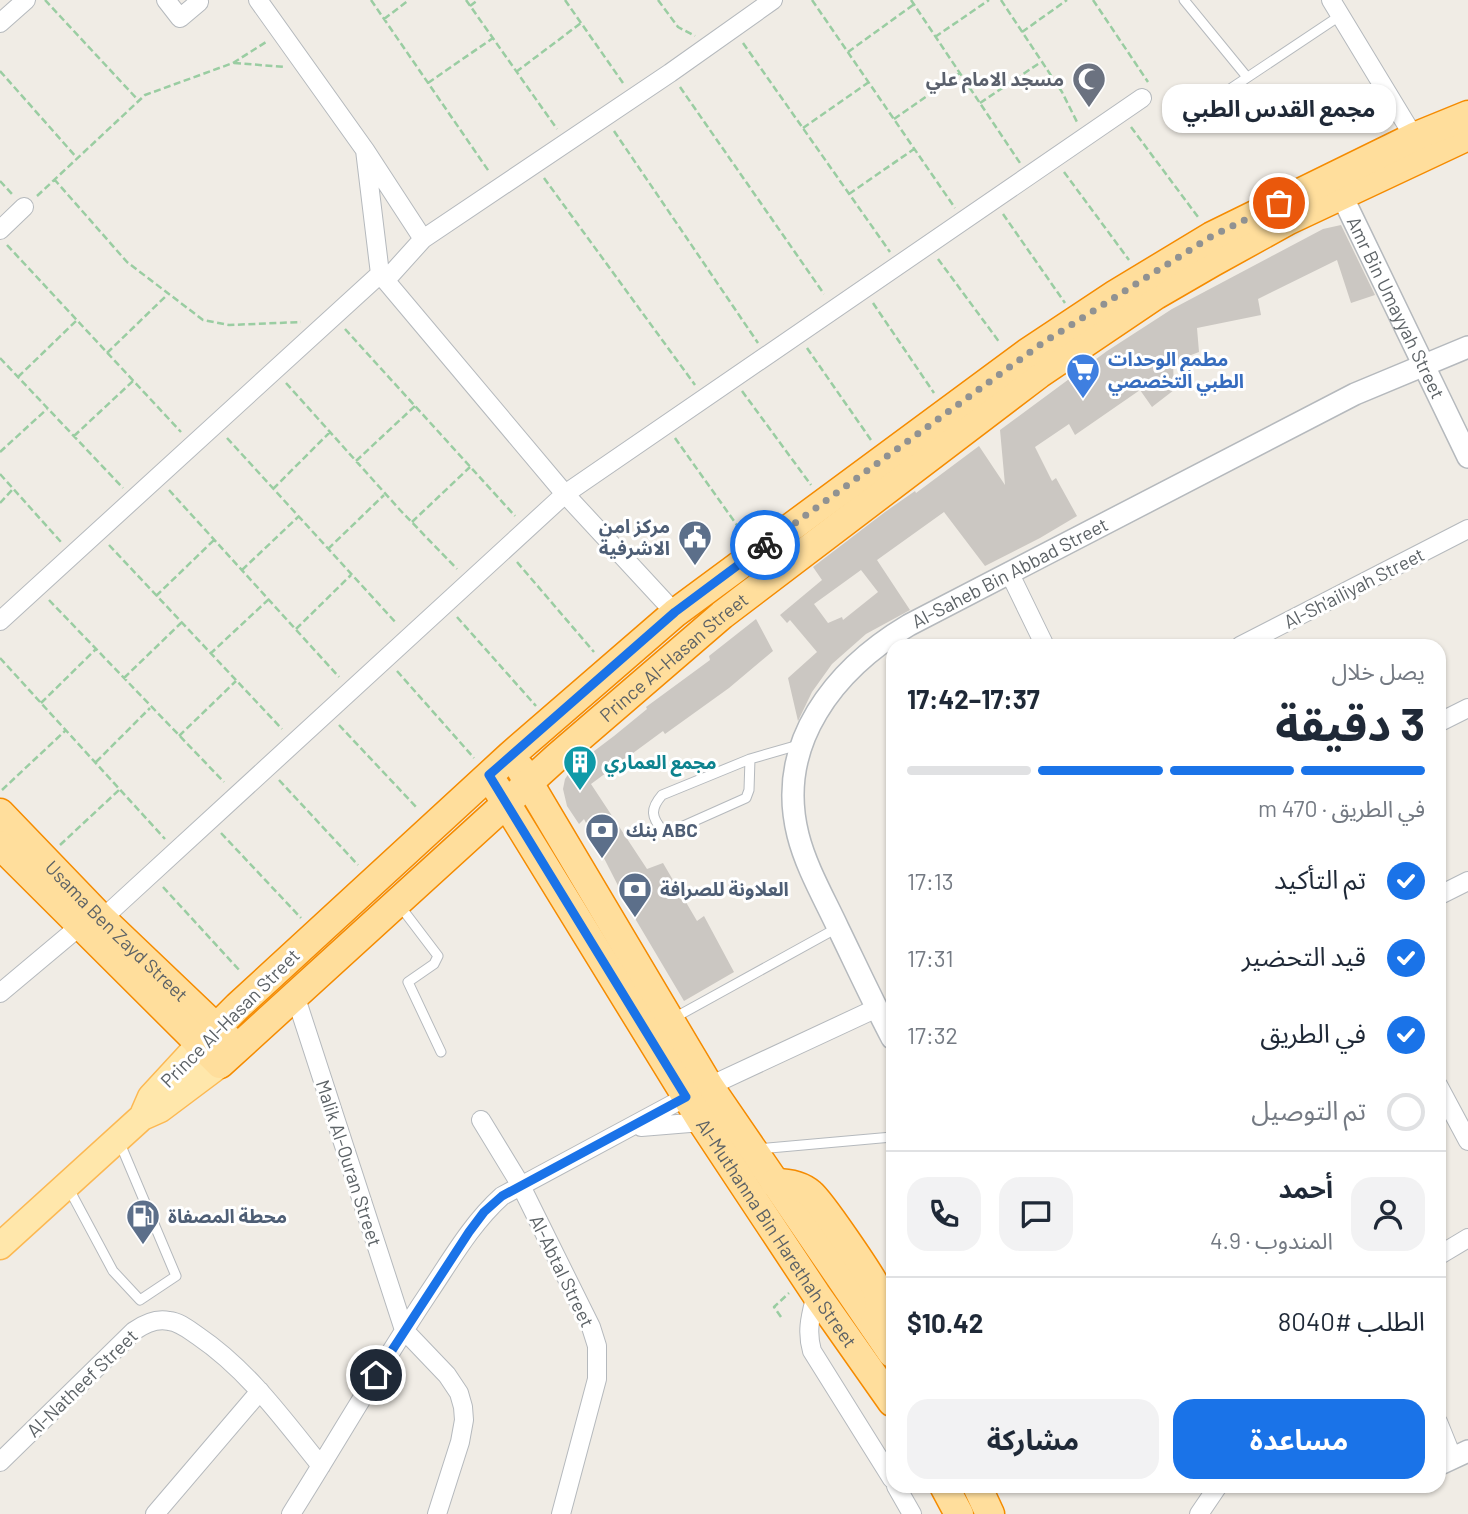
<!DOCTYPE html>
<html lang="ar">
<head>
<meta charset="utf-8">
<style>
	:root { --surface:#fff; --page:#f2f2f3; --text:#1f2937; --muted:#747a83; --line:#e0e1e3; --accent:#1a73e8 }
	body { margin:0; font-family:Barlow,"Noto Sans Arabic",sans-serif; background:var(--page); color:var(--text); direction:rtl; height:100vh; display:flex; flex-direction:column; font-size:26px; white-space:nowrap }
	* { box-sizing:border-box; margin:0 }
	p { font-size:23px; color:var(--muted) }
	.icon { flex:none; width:38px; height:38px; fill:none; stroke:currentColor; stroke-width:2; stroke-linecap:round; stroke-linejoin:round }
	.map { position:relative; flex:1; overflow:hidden; direction:ltr }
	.drawer { position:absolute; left:886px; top:639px; width:560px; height:854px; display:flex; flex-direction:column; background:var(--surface); border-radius:21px; box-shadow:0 2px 5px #0004; direction:rtl }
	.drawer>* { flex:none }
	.pin { position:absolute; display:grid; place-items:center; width:60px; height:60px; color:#fff; margin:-30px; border:4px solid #fff; border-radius:50%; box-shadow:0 2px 7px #0007 }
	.courier { position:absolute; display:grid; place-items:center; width:70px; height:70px; margin:-35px; border:5px solid #1a73e8; border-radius:50%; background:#fff; color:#222; box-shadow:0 2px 9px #0007 }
	.bubble { position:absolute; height:49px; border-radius:21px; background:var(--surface); box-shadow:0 2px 5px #0004; font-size:23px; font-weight:700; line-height:49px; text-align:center; direction:rtl }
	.summary em { font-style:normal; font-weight:700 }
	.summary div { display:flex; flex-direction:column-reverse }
	.summary { display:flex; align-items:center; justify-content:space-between; height:119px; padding:0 21px }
	h1 { font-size:46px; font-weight:700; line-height:52px }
	.bar { display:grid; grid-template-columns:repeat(4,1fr); gap:10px 7px; align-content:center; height:84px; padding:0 21px }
	.bar i { height:9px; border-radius:5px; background:var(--line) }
	.bar .active { background:var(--accent) }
	.bar p { grid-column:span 4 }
	.line { display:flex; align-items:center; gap:18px; padding:0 21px; border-top:2px solid var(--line) }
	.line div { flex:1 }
	.round { display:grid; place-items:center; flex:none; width:74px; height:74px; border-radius:21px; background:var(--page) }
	ol { padding:0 21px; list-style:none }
	li { display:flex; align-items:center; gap:21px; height:77px }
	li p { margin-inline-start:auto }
	li .icon { padding:7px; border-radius:50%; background:var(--accent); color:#fff; stroke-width:4 }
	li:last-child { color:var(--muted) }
	li i { width:38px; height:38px; border:4px solid var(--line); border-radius:50% }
	.action { display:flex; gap:14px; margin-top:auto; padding:14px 21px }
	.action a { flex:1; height:80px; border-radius:21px; background:var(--accent); color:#fff; font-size:28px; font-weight:700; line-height:80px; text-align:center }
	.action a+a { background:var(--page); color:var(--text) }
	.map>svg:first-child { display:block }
	.building { fill:#cbc7c2; fill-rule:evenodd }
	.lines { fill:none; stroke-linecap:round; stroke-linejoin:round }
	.service-casing { stroke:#b5b9bd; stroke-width:11 }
	.minor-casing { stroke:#b5b9bd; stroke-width:20 }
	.tertiary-casing { stroke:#b5b9bd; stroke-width:24 }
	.primary-casing { stroke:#fcb852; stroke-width:29 }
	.trunk-casing { stroke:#f58b00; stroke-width:31 }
	.path { stroke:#9acda2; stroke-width:2.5; stroke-dasharray:7 3.5; stroke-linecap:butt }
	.service { stroke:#fff; stroke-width:9 }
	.minor { stroke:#fff; stroke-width:18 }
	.tertiary { stroke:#fff; stroke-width:21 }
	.primary { stroke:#ffe7ab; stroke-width:26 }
	.trunk { stroke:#ffde9c; stroke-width:28 }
	.done { stroke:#909292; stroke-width:7; stroke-dasharray:0 12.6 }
	.route { stroke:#1a73e8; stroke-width:9 }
	.labels { text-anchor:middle; stroke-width:6; stroke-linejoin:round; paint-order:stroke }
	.worship-label { font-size:19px; font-weight:bold; fill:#5b616d; stroke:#fff; text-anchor:end }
	.street-label { font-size:19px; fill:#5c6266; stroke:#fff }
	.shop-label { font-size:19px; font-weight:bold; fill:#366cbe; stroke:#fff; text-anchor:start }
	.service-label { font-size:19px; font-weight:bold; fill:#4e5e75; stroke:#fff; text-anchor:start }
	.culture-label { font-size:19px; font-weight:bold; fill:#0d838f; stroke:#fff; text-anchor:start }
</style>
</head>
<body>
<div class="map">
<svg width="1468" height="1514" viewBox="0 0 1468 1514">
	<rect width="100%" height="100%" fill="#f0ece5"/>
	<path class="building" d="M1341,225L1375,295L1351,303L1337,260L1258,299L1261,315L1197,328L1199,352L1173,362L1174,390L1152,407L1140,390L1075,435L1069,424L1035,447L1052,481L1056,478L1077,516L1040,538L985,566L944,512L877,560L910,610L866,634L832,664L812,692L798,721L788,678L817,652L790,620L787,623L780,615L822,580L813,567L885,512L915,491L916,493L979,446L1005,485L1000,430L1107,351L1172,309L1323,229ZM861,570L878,592L843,620L842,617L828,623L814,604Z
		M756,619L773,651L729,688L665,734L663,731L591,784L647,869L663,863L697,921L704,916L734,972L684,1001L633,915L584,819L579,824L567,806L563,789L565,779L573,767L614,736L647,709L646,707L710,660L709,656Z"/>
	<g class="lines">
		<g class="service-casing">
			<path id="service" d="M1184,0L1247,77
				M1191,115L1341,15
				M750,759L749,790L746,798L672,831H663C651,817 650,809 662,795L750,759L802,744
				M400,906L438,956L434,964L408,982L441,1052
				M674,1018L837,928
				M758,1149L892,1137
				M68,1187L113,1271L140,1300L176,1276L119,1141"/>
		</g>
		<g class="minor-casing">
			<path id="minor" d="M166,0L180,18L199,2L197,0
				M258,0L365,150L423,239
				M1331,0L1414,137
				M0,23L26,0
				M365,150L380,274L565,494L675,613
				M0,230L24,207
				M386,280L423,239L670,73L773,0
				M1009,572L1045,646
				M0,621L380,274
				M1240,646L1468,529
				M1438,723L1468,708
				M1438,896L1468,881
				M102,919L565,494L1142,98
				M0,993L80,926
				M295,995L404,1330L447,1375L459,1393L463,1407L464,1420L460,1442L437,1514
				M1438,1085L1468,1141
				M481,1120L520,1184L591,1327L597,1346V1379L561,1514
				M641,1127L702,1122
				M1438,1256L1468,1238
				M816,1294C811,1315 806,1330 812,1351L892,1479
				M1438,1422L1453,1459
				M0,1462L134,1331C144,1324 156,1318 169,1321C180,1322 189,1330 198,1336C248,1370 283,1419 321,1466
				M896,1486L912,1514
				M155,1514L260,1391
				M291,1514C337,1441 380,1366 428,1294C451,1260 471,1224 502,1196L686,1097L877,1008
				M1199,1514L1218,1486"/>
		</g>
		<g class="tertiary-casing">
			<g id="tertiary">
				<path id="s1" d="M1342,196L1468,457"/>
				<path id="s2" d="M892,1038C873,1002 856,965 838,928C824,898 806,867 798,835C775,743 835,669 909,625L1355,394L1468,347"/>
				<path d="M1438,1465L1468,1451"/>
			</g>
		</g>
		<g class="primary-casing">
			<path id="primary" d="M144,1113L151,1097L199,1045
				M0,1246L142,1117L160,1109L220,1064"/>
		</g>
		<g class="trunk-casing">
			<g id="trunk">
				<path d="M520,768L709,1086L892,1353"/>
				<path id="s3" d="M496,787L702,1122L816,1294L892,1402"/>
				<path id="s4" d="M0,813L102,919L228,1039"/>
				<path id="s5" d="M0,845L220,1064L557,757L722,615L1039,374L1156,295L1213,262L1289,220L1468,136"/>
				<path d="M199,1045L238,1006L511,755L675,613L1027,353L1116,294L1212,236L1414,137L1468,115"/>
				<path d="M775,1183C788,1183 801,1185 811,1194C820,1201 872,1277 877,1289C882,1302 879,1314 874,1326"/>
				<path d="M944,1486L959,1514"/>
				<path d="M977,1486L990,1514"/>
			</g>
		</g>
		<path class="path" d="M45,0L138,100
			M371,0L490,173
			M466,0L557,129
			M565,0L623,83
			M658,0L678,27L695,36
			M812,0L955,208
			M911,0L1020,163
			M1001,0L1062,92L1077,122
			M1093,0L1148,82
			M470,6L478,0
			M384,19L409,0
			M1022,32L1067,0
			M935,37L989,0
			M743,43L890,252
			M848,52L913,5
			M234,63L286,67
			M0,71L77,158
			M516,72L581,23
			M428,83L493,38
			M680,87L824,294
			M980,103L1041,62
			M894,119L960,73
			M1131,127L1198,217
			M803,128L869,82
			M614,131L758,343
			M1064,172L1129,260
			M544,178L695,385
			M54,179L127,262L203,320L229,325L301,322
			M0,181L12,194
			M849,194L914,149
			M37,196L145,95L233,63L266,42
			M1003,214L1065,303
			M7,245L181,432
			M938,259L1000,343
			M873,303L934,393
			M345,329L515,516
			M807,348L871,440
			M107,353L167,295
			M0,358L123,488
			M18,377L76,321
			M286,383L400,510L457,569
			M742,391L811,485
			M74,436L133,381
			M227,438L397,624
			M675,438L744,535
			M0,452L47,409
			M356,461L415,406
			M0,474L61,542
			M273,489L330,432
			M169,490L339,677
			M0,503L12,490
			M412,522L470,467
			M109,545L282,729
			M328,549L384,495
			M517,562L594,652
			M242,570L298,517
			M156,596L214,540
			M49,600L224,782
			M457,617L536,706
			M296,629L351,575
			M210,654L269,599
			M0,658L165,839
			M397,671L474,758
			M124,678L181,623
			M41,703L96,649
			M339,725L418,809
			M179,736L236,681
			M96,762L150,708
			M279,780L358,865
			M2,790L66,730
			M221,833L301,918
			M60,845L119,790
			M163,887L241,972
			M781,1317L774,1307L789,1293"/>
		<use href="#service" class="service"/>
		<use href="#minor" class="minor"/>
		<use href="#tertiary" class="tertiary"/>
		<use href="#primary" class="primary"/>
		<use href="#trunk" class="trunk"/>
	</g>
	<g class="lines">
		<path class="done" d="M765,545L1044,342L1212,236L1279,203"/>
		<path class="route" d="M376,1375L469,1232L484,1212L502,1196L686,1097L489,775L675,612L765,545"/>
	</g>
	<defs>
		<g id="mosque-pin" transform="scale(1.75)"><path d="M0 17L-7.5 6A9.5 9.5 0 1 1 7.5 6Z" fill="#6b7280" stroke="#fff"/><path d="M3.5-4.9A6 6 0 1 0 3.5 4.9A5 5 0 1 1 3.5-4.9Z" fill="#fff"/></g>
		<g id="supermarket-pin" transform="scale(1.75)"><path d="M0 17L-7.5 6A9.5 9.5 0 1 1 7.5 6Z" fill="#3f7fe0" stroke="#fff"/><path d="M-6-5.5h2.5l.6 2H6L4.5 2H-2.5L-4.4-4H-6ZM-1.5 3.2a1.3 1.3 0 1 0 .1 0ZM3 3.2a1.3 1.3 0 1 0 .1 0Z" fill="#fff"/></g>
		<g id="civic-pin" transform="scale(1.75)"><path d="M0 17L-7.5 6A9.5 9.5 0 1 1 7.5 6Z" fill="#5c6f8a" stroke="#fff"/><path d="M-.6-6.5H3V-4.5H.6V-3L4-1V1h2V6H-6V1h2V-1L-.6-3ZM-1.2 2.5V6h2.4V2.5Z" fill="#fff"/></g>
		<g id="building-pin" transform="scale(1.75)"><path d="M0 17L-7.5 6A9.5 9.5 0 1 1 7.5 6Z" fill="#0f9aa8" stroke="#fff"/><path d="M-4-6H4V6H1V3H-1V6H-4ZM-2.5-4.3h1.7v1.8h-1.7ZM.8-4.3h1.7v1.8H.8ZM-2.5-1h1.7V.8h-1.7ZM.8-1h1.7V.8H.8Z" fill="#fff"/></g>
		<g id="bank-pin" transform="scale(1.75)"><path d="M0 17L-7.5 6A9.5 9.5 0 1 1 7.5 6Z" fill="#5c6f8a" stroke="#fff"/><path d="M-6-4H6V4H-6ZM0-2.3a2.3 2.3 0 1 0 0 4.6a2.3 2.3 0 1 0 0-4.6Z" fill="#fff"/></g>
		<g id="fuel-pin" transform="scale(1.75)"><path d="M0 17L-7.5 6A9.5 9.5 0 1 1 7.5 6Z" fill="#5c6f8a" stroke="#fff"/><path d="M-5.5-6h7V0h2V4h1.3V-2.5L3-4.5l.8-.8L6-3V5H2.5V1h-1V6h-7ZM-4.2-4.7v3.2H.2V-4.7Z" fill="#fff"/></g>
	</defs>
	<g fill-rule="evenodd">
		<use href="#mosque-pin" x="1089" y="79"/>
		<use href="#supermarket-pin" x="1083" y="370"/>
		<use href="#civic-pin" x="695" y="537"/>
		<use href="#building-pin" x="580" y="762"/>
		<use href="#bank-pin" x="602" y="830"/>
		<use href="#bank-pin" x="635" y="889"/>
		<use href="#fuel-pin" x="143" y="1216"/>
	</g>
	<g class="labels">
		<g class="worship-label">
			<text x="1064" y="86">مسجد الامام علي</text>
		</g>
		<g class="street-label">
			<text dy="7" stroke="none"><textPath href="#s1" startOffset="124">Amr Bin Umayyah Street</textPath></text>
			<text dy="7" stroke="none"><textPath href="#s2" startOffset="593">Al-Saheb Bin Abbad Street</textPath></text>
			<text transform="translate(1354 588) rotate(-27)" y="7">Al-Sh'ailiyah Street</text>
			<text dy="7" stroke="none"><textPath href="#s5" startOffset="920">Prince Al-Hasan Street</textPath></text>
			<text dy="7" stroke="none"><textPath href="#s4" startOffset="166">Usama Ben Zayd Street</textPath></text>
			<text transform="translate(230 1018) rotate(-45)" y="7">Prince Al-Hasan Street</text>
			<text transform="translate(349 1163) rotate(72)" y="7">Malik Al-Ouran Street</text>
			<text dy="7" stroke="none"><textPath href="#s3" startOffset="527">Al-Muthanna Bin Harethah Street</textPath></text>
			<text transform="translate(562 1271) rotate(64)" y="7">Al-Abtal Street</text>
			<text transform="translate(82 1383) rotate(-44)" y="7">Al-Natheef Street</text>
		</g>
		<g class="shop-label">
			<text x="1108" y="366">مطمع الوحدات<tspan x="1108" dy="22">الطبي التخصصي</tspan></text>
		</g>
		<g class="service-label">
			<text x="670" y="533" text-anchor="end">مركز امن<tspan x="670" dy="22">الاشرفية</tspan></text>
			<text x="626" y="837">بنك ABC</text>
			<text x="660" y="896">العلاونة للصرافة</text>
			<text x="168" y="1223">محطة المصفاة</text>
		</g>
		<g class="culture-label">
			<text x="604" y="769">مجمع العماري</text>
		</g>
	</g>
</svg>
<div class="pin" style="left:1279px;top:203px;background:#ea580c"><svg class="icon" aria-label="bag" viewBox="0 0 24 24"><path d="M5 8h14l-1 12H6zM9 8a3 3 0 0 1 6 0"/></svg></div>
<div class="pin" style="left:376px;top:1375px;background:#1f2937"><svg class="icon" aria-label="home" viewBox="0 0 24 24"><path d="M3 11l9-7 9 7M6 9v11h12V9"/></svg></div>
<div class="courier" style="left:765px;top:545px"><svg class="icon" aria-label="bike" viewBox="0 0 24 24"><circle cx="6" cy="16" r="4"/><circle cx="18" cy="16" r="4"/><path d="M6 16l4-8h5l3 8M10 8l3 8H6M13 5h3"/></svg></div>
<div class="bubble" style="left:1162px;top:84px;width:234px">مجمع القدس الطبي</div>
<section class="drawer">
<div class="summary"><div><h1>3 دقيقة</h1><p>يصل خلال</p></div><em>17:37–17:42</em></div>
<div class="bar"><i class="active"></i><i class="active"></i><i class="active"></i><i></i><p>في الطريق · 470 m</p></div>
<ol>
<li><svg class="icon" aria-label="check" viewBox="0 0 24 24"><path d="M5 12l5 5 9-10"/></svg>تم التأكيد<p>17:13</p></li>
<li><svg class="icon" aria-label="check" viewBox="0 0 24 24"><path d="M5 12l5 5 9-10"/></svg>قيد التحضير<p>17:31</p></li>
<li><svg class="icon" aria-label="check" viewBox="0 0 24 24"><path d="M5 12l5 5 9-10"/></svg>في الطريق<p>17:32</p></li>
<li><i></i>تم التوصيل</li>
</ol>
<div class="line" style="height:126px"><a class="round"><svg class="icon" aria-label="person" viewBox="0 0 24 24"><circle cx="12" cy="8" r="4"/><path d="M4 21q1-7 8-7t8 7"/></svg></a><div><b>أحمد</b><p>المندوب · 4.9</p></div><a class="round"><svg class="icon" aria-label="chat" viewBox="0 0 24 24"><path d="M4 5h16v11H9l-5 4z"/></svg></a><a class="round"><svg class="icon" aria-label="phone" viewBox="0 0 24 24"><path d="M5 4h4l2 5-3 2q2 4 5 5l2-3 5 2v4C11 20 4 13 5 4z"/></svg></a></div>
<div class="line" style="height:91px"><div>الطلب #8040</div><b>$10.42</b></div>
<div class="action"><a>مساعدة</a><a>مشاركة</a></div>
</section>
</div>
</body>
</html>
